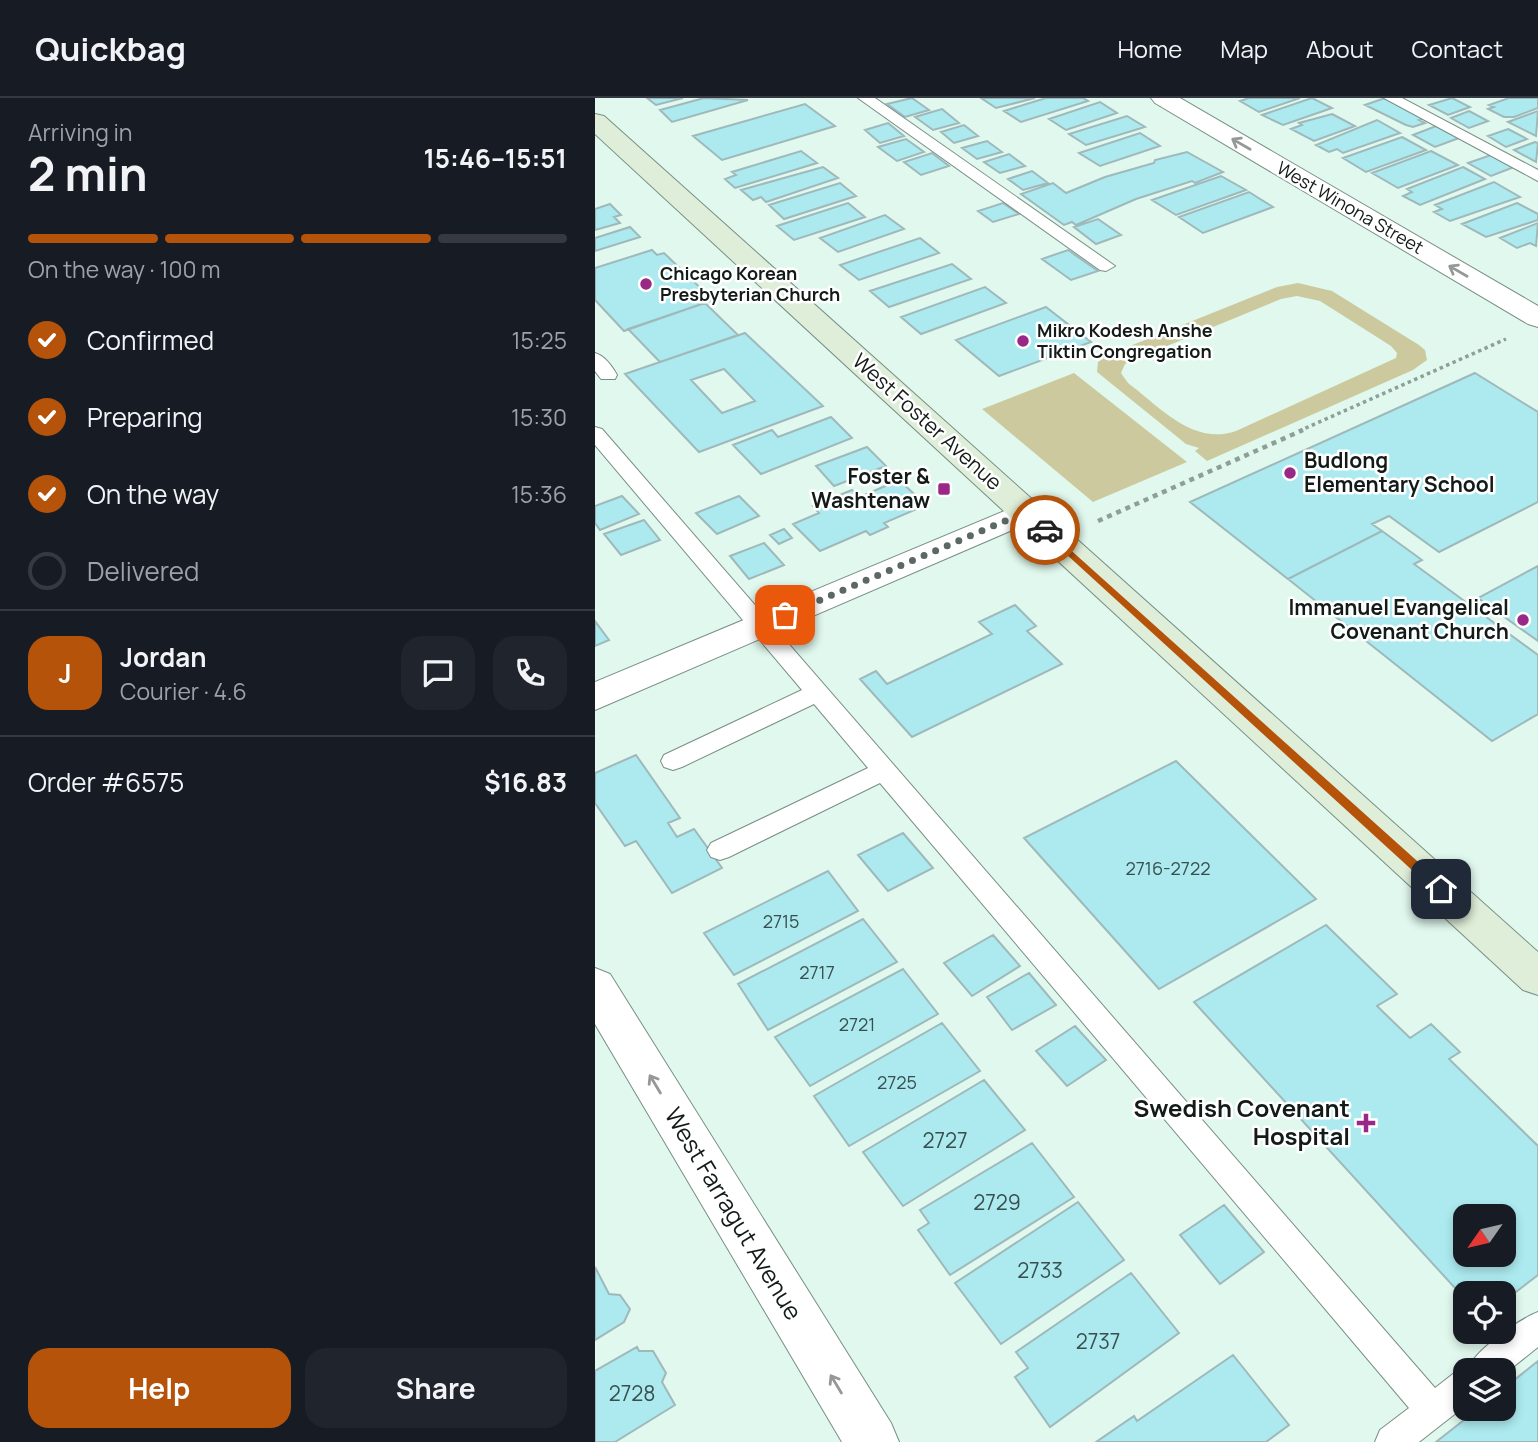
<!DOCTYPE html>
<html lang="en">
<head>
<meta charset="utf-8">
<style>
	:root { --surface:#171b24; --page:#20242c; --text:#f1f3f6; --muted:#9ea1a6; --line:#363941; --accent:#b45309 }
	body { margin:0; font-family:Manrope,sans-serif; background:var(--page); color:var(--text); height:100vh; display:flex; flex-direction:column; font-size:26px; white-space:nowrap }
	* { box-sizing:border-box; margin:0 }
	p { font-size:23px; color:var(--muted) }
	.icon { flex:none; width:38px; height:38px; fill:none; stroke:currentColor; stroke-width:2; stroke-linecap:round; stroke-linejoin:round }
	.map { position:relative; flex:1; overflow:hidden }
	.sheet { display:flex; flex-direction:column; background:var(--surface); width:595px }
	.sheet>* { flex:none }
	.needle { width:46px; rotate:236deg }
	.controls { position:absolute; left:858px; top:1106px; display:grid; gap:14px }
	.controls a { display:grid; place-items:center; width:63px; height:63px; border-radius:14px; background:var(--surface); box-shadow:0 4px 10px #0003; font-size:35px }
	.pin { position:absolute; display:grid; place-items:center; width:60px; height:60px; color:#fff; margin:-30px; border-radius:14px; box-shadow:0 4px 10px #0006 }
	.courier { position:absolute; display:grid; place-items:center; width:70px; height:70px; margin:-35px; border:5px solid #b45309; border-radius:50%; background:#fff; color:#222; box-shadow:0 2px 9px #0007 }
	.head em { font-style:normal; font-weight:700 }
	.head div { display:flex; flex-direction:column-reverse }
	.head { display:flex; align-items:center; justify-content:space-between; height:119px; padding:0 28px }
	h1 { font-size:46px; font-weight:700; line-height:52px }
	.bar { display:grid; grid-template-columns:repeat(4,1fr); gap:10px 7px; align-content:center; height:84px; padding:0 28px }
	.bar i { height:9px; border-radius:5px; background:var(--line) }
	.bar .active { background:var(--accent) }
	.bar p { grid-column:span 4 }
	.line { display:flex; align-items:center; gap:18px; padding:0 28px; border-top:2px solid var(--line) }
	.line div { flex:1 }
	.round { display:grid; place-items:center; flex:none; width:74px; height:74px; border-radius:21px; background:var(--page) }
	ol { padding:0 28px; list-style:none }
	li { display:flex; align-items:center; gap:21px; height:77px }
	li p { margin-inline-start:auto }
	li .icon { padding:7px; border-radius:50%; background:var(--accent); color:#fff; stroke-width:4 }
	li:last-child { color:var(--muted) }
	li i { width:38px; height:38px; border:4px solid var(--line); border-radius:50% }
	.button { display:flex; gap:14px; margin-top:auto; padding:14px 28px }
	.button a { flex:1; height:80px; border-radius:21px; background:var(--accent); color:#fff; font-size:28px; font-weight:700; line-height:80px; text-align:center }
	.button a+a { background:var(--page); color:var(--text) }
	header { display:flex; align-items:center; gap:42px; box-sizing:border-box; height:98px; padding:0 35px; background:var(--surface); border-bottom:2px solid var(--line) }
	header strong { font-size:33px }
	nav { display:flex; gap:38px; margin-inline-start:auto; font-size:24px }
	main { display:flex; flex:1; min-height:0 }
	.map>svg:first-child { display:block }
	.green { fill:#cdc99f; fill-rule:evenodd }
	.building { fill:#aceaef; stroke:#9fb9bb; stroke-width:2; fill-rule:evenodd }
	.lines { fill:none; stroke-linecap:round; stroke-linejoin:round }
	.lane-casing { stroke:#798f86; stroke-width:2 }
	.street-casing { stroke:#798f86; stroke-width:2 }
	.secondary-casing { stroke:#798f86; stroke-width:2 }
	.path-far1 { stroke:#8d9f97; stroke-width:3.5; stroke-dasharray:3.5 3.5; stroke-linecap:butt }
	.path { stroke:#8d9f97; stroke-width:4.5; stroke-dasharray:5 5; stroke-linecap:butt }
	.lane { fill:#fff; fill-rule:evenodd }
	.street { fill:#fff; fill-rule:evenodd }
	.secondary { fill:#dfeed8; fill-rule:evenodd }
	.oneway { stroke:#959897 }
	.route { fill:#b45309 }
	.done { stroke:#5b6863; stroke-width:7; stroke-dasharray:0 12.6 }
	.poi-dot { fill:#992887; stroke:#fff; stroke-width:2.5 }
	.labels { text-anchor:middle; stroke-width:5; stroke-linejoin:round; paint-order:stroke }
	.far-street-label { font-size:18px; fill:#131b18; stroke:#fff }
	.far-poi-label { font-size:18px; font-weight:bold; fill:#131b18; stroke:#fff; text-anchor:start }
	.number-label { font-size:18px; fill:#394f4e }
	.street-label { font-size:21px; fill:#131b18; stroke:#fff }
	.poi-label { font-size:21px; font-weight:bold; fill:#131b18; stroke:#fff; text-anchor:end }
	.near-number-label { font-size:21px; fill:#394f4e }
	.near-poi-label { font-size:24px; font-weight:bold; fill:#131b18; stroke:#fff; text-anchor:end }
	.near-street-label { font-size:24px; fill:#131b18; stroke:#fff }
</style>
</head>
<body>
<header>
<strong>Quickbag</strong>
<nav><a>Home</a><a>Map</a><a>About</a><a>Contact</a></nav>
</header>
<main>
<section class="sheet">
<div class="head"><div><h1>2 min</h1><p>Arriving in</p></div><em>15:46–15:51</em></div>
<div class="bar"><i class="active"></i><i class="active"></i><i class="active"></i><i></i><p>On the way · 100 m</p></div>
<ol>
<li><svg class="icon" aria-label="check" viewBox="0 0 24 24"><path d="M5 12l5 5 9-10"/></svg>Confirmed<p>15:25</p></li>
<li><svg class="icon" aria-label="check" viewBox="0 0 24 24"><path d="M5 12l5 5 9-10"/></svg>Preparing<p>15:30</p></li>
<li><svg class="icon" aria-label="check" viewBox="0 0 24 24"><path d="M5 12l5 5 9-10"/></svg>On the way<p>15:36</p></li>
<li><i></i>Delivered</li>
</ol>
<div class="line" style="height:126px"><b class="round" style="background:var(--accent);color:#fff">J</b><div><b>Jordan</b><p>Courier · 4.6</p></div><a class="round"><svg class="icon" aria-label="chat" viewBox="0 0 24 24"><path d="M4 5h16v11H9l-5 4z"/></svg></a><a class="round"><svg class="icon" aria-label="phone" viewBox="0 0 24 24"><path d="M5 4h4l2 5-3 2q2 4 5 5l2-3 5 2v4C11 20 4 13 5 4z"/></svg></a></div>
<div class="line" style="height:91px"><div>Order #6575</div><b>$16.83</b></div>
<div class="button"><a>Help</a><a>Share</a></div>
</section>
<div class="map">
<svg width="943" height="1344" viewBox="0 0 943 1344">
	<rect width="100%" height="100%" fill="#e0f8ee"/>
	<path class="green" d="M703,185L737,193L824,247L830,252L832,262L818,272L612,363L600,353L604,350L591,346L502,274L503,264L515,256L682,189ZM702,198L725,203L796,248L802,255L801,260L641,333C598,348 565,309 533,285L526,275L530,266L538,262L686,201Z
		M479,275L592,364L498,404L387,311Z"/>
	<path class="building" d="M52,0H88L61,7Z
		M109,0L153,2L77,24L65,12Z
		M317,0L334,12L310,19L292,6Z
		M386,0H440L401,10Z
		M451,0H488L493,3L426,24L409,13Z
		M654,0H705L664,14L645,3Z
		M717,0L737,10L688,27L667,17Z
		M790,0L831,20L824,22L830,25L818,29L811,27L770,7Z
		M857,0L875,9L853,17L834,7Z
		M914,0H943V10L919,19H909L893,11L899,9L894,7Z
		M505,4L522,15L471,32L454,21Z
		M210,6L240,28L127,62L98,38Z
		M347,11L364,25L338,32L320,19Z
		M874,13L893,23L874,30L856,20Z
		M943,13L941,38L913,24Z
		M737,16L760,28L719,43L696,31L707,27L704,25Z
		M532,18L550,29L491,47L474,36Z
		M782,22L805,35L748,55L742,51L734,54L721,47Z
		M293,25L309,38L285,45L270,32Z
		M369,27L383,38L359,45L346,34Z
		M841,28L864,40L840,49L818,37Z
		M913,31L932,41L911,49L893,38Z
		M545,35L565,48L505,68L484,55Z
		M807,39L831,52L771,74L748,60Z
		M311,41L329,54L302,63L283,49Z
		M392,43L407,54L382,61L367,50Z
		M940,44L943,45L941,64L919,52Z
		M206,53L222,65L140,90L130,81L141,77L137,74Z
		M836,53L863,67L803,90L777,75Z
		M592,54L628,74L600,85L597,83L541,101L481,127L477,124L469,127L426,96L458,85L471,95L510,79L559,65L560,62Z
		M337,55L354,68L326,77L309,64Z
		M414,56L430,68L405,75L389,64Z
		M896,57L919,69L896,78L873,65Z
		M228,69L243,80L171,104L166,99L158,102L146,92Z
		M868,69L890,81L825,107L808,98L817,94L812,91Z
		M437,73L453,85L428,92L413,81Z
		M626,78L651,92L581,117L557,102Z
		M899,84L925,99L855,123L839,114L847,111L840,107Z
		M245,85L261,98L189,121L174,107Z
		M654,94L678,109L608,135L584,119Z
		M253,105L270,119L199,142L182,128Z
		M408,105L424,116L398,124L383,113Z
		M922,105L943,116V122L891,139L867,126Z
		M15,106L26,117L19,119L25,125L0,132V111Z
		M290,117L309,131L243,154L225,140Z
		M503,121L526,137L501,146L479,129Z
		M943,125L941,148L935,145L922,150L905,140Z
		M35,129L45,139L0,153V140Z
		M325,140L344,155L264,182L245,167Z
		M57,152L62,157L69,155L118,202L29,233L0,202V170Z
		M473,152L503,173L476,182L447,161Z
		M357,166L376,181L294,209L275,193Z
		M390,189L411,205L326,236L306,219Z
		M110,205L143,237L65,264L33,231Z
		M451,209L496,244L404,278L361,242Z
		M150,235L228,308L104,354L30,276ZM129,271L160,303L127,315L96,282Z
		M880,275L943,314V404L844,454L794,418L777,426L787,433L693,481L595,404Z
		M236,319L257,340L166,376L138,347L177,332L183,339Z
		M272,349L291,368L239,388L221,368Z
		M304,382L331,407L289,425L293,429L275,437L271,433L225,453L198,426L224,415L218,408L257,392L265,399Z
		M27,398L44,416L5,432L0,425V408Z
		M144,398L164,418L122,436L101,415Z
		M49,422L65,442L26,457L9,436Z
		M189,431L197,440L184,446L175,437Z
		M787,433L827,462L819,466L943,557V616L897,643L693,481Z
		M169,445L189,467L154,481L135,458Z
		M943,468V543L883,500Z
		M420,507L441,528L432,533L467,566L317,639L265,581L281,573L292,586L397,536L384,524Z
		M0,523L14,542L0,548Z
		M41,657L85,720L73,725L82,739L99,731L127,770L77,795L41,743L30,748L0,705V675Z
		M581,663L721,801L564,891L429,740Z
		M308,735L338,770L293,793L263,757Z
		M233,773L263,813L139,877L109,835Z
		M268,821L302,864L173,932L143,886Z
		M731,827L802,896L782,908L815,940L836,926L865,954L854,961L943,1048V1177L908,1204V1195H870V1201L599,904ZM870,1118H908V1157H870Z
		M398,837L425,868L377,898L349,865Z
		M308,871L343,916L215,988L180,939Z
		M434,875L461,907L417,932L392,899Z
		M347,925L385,973L254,1048L219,998Z
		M480,928L511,962L472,988L441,953Z
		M389,982L430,1032L308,1108L268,1054Z
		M437,1045L479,1099L355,1177L323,1132L334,1125L325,1112Z
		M483,1104L529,1162L406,1246L360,1185Z
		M629,1107L669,1154L625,1186L585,1137Z
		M0,1169L14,1196L25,1197L35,1211L29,1224L0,1242Z
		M536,1175L584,1235L455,1329L420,1279L433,1270L421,1254Z
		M42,1249L44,1253H58L71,1275L67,1284L80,1307L20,1344H0V1273Z
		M638,1257L694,1327L671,1344H501L539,1318L542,1323Z
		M943,1263V1344H841L883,1311H908V1291Z"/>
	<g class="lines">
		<g class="lane-casing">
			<path id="lane" d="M263,0H280L520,168L511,173L505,172Z
				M789,0H807L943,72V83Z
				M0,255C10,258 17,268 22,277L20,281H6L0,273Z
				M0,329L7,331L840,1290L858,1276L872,1272C880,1252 923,1222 943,1214V1249L908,1277V1272H870V1308L824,1344H780L785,1332L814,1310L285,685L134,759L125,762L116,759L112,752L116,745L273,670L219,606L87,669L78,672L69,669L66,663L69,657L207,592L0,347Z"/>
		</g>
		<g class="street-casing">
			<path id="street" d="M556,0H585L943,208V229L933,226L560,5Z
				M431,404L443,407L447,414L443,421L0,612V584Z
				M0,870L15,876L296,1325L304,1344H247L0,926Z"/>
		</g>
		<g class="secondary-casing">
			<path id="secondary" d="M0,16L9,18L943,854V897L928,892L0,36Z"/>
		</g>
		<path class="path-far1" d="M704,333L911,241"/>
		<path class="path" d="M503,423L708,332"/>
		<use href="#lane" class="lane"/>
		<use href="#street" class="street"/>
		<use href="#secondary" class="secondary"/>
	</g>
	<defs><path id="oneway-shaft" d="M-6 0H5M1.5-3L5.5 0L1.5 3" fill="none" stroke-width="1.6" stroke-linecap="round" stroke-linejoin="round" transform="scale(1.75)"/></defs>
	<g class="oneway">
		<use href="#oneway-shaft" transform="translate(646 46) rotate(-150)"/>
		<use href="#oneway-shaft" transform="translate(863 173) rotate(-150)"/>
		<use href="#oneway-shaft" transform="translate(60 986) rotate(-121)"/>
		<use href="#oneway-shaft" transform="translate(241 1286) rotate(-121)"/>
	</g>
	<path class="route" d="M450,429L850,788V794H841L447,434Z"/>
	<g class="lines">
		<path class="done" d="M190,517L431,414L450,432"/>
	</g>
	<g class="poi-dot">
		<circle cx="51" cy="186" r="7"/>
		<circle cx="428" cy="243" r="7"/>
		<circle cx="695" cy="375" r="7"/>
		<rect x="342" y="384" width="14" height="14" rx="3.5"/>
		<circle cx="928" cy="522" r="7"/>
		<path d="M767.5 1014.5h7v7h7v7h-7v7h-7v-7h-7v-7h7z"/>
	</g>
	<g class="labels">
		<g class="far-street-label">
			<text transform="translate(755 110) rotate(30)" y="6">West Winona Street</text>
		</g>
		<g class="far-poi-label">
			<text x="65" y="182">Chicago Korean<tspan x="65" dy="21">Presbyterian Church</tspan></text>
			<text x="442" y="239">Mikro Kodesh Anshe<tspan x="442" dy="21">Tiktin Congregation</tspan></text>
		</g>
		<g class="number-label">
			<text x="573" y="777">2716-2722</text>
			<text x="186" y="830">2715</text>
			<text x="222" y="881">2717</text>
			<text x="262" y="933">2721</text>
			<text x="302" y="991">2725</text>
		</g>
		<g class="street-label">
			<text transform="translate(332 324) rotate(42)" y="7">West Foster Avenue</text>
		</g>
		<g class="poi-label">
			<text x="709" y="370" text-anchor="start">Budlong<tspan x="709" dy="24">Elementary School</tspan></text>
			<text x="335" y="386">Foster &amp;<tspan x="335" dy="24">Washtenaw</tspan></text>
			<text x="914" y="517">Immanuel Evangelical<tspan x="914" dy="24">Covenant Church</tspan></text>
		</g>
		<g class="near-number-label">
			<text x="350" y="1050">2727</text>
			<text x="402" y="1112">2729</text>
			<text x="445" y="1180">2733</text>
			<text x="503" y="1251">2737</text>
			<text x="37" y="1303">2728</text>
		</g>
		<g class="near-poi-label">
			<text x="755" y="1019">Swedish Covenant<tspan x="755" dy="28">Hospital</tspan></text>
		</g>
		<g class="near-street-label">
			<text transform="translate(138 1116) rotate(59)" y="8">West Farragut Avenue</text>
		</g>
	</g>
</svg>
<div class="controls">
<a><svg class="needle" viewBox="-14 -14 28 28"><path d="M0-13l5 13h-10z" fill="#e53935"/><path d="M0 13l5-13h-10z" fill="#9ea1a6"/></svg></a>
<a><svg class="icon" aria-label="locate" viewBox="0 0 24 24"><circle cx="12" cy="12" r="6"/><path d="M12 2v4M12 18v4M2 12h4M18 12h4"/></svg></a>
<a><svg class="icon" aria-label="layers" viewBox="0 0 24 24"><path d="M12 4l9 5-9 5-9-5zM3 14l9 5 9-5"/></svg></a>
</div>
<div class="pin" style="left:190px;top:517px;background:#ea580c"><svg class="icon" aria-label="bag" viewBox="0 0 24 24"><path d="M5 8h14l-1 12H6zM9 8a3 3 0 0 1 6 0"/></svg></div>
<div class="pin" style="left:846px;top:791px;background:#1f2937"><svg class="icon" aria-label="home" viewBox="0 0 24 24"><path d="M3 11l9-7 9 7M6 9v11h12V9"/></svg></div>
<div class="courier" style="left:450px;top:432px"><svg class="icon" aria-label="car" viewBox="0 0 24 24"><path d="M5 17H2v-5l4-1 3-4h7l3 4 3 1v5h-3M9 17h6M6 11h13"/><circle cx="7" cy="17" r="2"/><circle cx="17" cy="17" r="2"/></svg></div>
</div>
</main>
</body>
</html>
